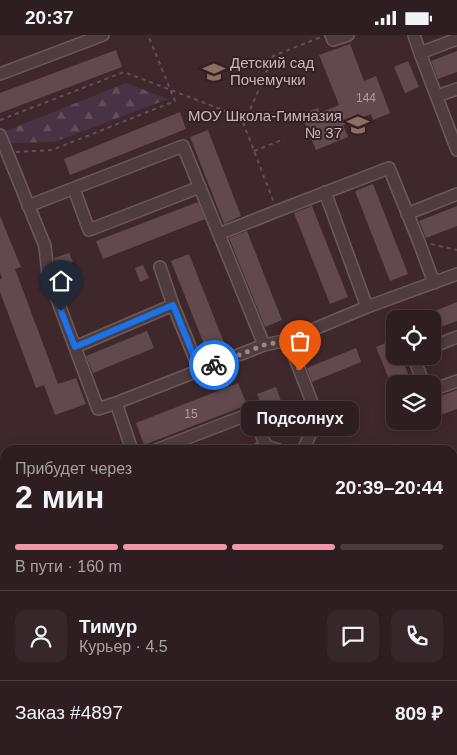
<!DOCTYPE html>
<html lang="ru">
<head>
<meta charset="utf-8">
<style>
	:root { --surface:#2f1e21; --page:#37272a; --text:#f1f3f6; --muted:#a7a2a5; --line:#4a3c3f; --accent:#f097a3 }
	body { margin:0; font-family:Helvetica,sans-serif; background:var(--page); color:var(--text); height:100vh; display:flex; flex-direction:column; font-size:19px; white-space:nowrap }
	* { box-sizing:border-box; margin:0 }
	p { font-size:16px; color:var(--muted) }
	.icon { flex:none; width:28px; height:28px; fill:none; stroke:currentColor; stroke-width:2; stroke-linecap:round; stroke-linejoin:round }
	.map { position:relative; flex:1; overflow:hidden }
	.details { position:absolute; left:0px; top:410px; width:458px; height:310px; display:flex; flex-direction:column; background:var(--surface); border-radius:15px 15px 0 0; box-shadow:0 2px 12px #0003,0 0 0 1px var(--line) }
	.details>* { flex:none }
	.tools { position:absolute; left:386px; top:275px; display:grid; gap:10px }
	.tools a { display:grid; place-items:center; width:55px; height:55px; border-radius:10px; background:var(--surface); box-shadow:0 2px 12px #0003,0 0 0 1px var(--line); font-size:25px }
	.pin { position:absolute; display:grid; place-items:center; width:42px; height:42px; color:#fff; margin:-51px -21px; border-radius:50% 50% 50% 0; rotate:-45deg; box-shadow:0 0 5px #0007 }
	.pin .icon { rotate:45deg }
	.courier { position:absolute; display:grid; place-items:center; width:50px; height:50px; margin:-25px; border:4px solid #1a73e8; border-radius:50%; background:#fff; color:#222; box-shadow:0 1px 6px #0007 }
	.bubble { position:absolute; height:35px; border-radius:10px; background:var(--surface); box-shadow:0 2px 12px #0003,0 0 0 1px var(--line); font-size:16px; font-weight:600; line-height:35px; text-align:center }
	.headline em { font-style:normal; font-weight:600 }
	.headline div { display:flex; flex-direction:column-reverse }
	.headline { display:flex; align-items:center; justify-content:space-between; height:85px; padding:0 15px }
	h1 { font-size:32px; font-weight:600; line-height:38px }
	.bar { display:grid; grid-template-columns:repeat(4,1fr); gap:8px 5px; align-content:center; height:60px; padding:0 15px }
	.bar i { height:6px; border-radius:4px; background:var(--line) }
	.bar .active { background:var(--accent) }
	.bar p { grid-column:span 4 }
	.line { display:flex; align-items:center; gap:12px; padding:0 15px; border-top:1px solid var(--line) }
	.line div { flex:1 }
	.round { display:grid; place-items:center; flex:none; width:52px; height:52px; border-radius:10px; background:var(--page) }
	.status { display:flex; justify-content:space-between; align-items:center; height:35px; padding:0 25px; background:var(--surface); direction:ltr }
	.status svg { height:14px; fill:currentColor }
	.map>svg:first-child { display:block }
	.forest { fill:url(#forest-firs) }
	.building { fill:#62494d }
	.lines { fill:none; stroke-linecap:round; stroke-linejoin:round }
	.minor-casing { stroke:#6c595d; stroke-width:14 }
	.major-casing { stroke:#584548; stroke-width:18 }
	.path { stroke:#634f5c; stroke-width:2; stroke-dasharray:4 4; stroke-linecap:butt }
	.minor { stroke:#4f3c3f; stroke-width:11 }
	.major { stroke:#6e5a5d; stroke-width:15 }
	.done { stroke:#998688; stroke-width:5; stroke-dasharray:0 9 }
	.route { stroke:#1a73e8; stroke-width:6 }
	.labels { text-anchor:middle; stroke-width:4; stroke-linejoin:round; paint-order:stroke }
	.number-label { font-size:12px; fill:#af9c9f }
	.poi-label { font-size:15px; fill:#c9b8ba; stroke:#342024; text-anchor:start }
</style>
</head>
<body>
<div class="status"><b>20:37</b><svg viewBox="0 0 49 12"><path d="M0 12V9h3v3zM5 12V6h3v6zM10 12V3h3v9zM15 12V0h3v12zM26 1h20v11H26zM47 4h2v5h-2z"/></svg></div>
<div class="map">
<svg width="457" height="720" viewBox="0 0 457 720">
	<defs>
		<pattern id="forest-firs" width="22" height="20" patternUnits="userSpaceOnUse" patternTransform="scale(1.25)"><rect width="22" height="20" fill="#483344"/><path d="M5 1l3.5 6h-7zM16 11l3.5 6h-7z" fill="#614e5d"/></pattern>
	</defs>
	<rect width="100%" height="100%" fill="#3f282c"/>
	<path class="forest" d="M126,48L168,64L54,107L11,108L6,96Z"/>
	<path class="building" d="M350,9L364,46L376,41L390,78L373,85L371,79L343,90L348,102L316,115L301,79L318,73L320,78L339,70L319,20Z
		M116,15L122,32L0,78V58Z
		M457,16V37L438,44L431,26Z
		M408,26L419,52L405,58L394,32Z
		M180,77L186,94L70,140L64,124Z
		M208,95L241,181L224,189L190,102Z
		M373,149L408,239L390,246L355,156Z
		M198,167L205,184L103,224L96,206Z
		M312,171L348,262L330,269L294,178Z
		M457,171V191L426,203L419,186Z
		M0,181L21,232L15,234L58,349L76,343L86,369L55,380L44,350L36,353L0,257V244L2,243L0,237Z
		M247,196L282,285L265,292L229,203Z
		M69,218L73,227L57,233L54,223Z
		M189,219L225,310L207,317L171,226Z
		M143,230L149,243L140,247L135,233Z
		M457,267V286L432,295V284H415Z
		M147,296L154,313L93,338L86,321Z
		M395,304V321H401L412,349H391L376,312Z
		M356,313L361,327L312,347L307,333Z
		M238,348L247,370L144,410L136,388Z
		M276,352L291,394L272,400L257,359Z
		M457,355V374L432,383V364Z"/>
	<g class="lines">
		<g class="minor-casing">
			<path id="minor" d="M331,0L333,5L348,0
				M414,0L420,18L457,4
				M420,18L457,115
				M0,39L103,0
				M437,61L457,54
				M0,100L45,211L48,240L98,374L116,368L264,310L288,305
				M74,154L89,195L200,152
				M28,171L183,111L264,310
				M407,179L457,159
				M219,199L277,176L389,133L419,207L434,248
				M160,232L173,270L200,336
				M367,272L457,239
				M75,312L173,270
				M432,312L457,302
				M413,321L424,349
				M432,355L457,346
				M116,368L132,415
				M266,411L279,415
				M156,415L252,378L266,411L257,415
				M303,415L318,383L288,305L367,272L325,157
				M4,590L5,589
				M452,685L457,684
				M338,715L340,720
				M362,720L375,715"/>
		</g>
		<g class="major-casing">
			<path id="major" d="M0,499L5,512
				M81,715L83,720"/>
		</g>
		<path class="path" d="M0,85L124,37L241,82L274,168
			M244,89L273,21L321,2
			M254,116L284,104
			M16,117L52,115L175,66L148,0
			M431,209L457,215
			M452,658L457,657
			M452,701L457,699
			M295,720L308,715
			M401,720L415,715"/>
		<use href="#minor" class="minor"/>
		<use href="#major" class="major"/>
	</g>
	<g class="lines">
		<path class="done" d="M214,330L264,310L288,305L300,336"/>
		<path class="route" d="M61,276L75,312L173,270L200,336L214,330"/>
	</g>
	<defs>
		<g id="school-bare" transform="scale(1.725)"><path d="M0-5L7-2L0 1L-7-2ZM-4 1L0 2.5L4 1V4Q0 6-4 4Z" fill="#8d6e63" stroke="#342024" stroke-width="2.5" paint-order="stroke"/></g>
	</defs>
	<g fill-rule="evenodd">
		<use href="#school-bare" x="214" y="37"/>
		<use href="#school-bare" x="358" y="90"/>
	</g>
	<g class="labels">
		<g class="number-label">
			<text x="366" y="67">144</text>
			<text x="191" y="383">15</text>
		</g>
		<g class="poi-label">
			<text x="230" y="33">Детский сад<tspan x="230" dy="17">Почемучки</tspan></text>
			<text x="342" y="86" text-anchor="end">МОУ Школа-Гимназия<tspan x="342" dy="17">№ 37</tspan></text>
		</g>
	</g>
</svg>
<div class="tools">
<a><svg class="icon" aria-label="locate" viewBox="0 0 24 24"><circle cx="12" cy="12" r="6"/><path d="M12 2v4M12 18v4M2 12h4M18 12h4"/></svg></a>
<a><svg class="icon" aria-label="layers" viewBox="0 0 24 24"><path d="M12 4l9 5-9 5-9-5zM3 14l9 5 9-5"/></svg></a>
</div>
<div class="pin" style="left:300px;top:336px;background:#ea580c"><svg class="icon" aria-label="bag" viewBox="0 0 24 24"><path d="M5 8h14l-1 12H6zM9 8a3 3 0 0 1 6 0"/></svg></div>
<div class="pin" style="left:61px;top:276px;background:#1f2937"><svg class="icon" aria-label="home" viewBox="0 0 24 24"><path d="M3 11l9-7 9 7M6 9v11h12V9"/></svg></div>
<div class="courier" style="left:214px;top:330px"><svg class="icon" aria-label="bike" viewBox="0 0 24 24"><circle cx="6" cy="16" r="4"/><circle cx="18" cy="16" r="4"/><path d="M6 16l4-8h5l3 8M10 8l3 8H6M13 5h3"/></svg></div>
<div class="bubble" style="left:241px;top:366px;width:118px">Подсолнух</div>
<section class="details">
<div class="headline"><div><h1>2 мин</h1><p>Прибудет через</p></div><em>20:39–20:44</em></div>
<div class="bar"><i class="active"></i><i class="active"></i><i class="active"></i><i></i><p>В пути · 160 m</p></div>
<div class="line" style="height:90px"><a class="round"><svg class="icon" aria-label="person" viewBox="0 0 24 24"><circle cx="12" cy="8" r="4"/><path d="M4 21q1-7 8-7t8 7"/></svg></a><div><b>Тимур</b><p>Курьер · 4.5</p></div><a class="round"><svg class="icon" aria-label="chat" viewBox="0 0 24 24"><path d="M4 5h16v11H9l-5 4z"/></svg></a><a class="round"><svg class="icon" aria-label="phone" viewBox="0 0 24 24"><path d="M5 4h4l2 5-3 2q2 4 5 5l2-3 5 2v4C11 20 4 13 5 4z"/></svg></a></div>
<div class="line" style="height:65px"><div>Заказ #4897</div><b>809 ₽</b></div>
</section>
</div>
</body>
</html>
